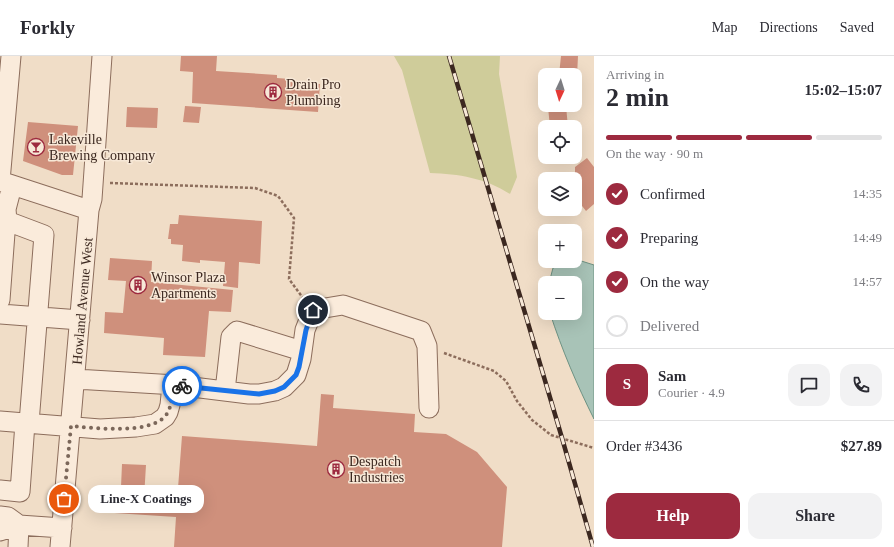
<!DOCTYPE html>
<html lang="en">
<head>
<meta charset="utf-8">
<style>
	:root { --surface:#fff; --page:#f2f2f3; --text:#2b2b33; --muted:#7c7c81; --line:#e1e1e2; --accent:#9d2a3f }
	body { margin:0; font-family:Georgia,serif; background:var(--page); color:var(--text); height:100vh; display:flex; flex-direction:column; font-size:15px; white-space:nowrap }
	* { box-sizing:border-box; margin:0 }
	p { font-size:13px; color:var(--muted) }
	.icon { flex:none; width:22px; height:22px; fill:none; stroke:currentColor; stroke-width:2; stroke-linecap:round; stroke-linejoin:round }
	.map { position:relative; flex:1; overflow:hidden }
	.panel { display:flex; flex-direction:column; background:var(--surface); width:300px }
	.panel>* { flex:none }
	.needle { width:26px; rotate:184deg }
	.buttons { position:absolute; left:538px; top:12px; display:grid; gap:8px }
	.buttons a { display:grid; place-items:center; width:44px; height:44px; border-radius:8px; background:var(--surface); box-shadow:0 4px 16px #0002; font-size:20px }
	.pin { position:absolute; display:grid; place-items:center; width:34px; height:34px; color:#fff; margin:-17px; border:2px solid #fff; border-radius:50%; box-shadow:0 1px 4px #0007 }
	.courier { position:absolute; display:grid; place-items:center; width:40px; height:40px; margin:-20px; border:3px solid #1a73e8; border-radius:50%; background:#fff; color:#222; box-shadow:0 1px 5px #0007 }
	.bubble { position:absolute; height:28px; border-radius:12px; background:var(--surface); box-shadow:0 4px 16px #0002; font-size:13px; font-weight:800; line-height:28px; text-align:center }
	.summary em { font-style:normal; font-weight:800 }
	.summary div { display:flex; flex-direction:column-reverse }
	.summary { display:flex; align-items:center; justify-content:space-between; height:68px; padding:0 12px }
	h1 { font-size:26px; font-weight:800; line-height:30px }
	.bar { display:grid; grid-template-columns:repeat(4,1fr); gap:6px 4px; align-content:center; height:48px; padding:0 12px }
	.bar i { height:5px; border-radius:3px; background:var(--line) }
	.bar .current { background:var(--accent) }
	.bar p { grid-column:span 4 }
	.line { display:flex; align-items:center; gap:10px; padding:0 12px; border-top:1px solid var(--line) }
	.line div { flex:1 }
	.round { display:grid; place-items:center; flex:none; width:42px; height:42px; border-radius:12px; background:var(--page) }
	ol { padding:0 12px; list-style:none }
	li { display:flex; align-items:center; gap:12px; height:44px }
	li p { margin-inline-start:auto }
	li .icon { padding:4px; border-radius:50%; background:var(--accent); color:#fff; stroke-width:4 }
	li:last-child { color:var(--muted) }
	li i { width:22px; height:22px; border:2px solid var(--line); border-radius:50% }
	.cta { display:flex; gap:8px; margin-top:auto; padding:8px 12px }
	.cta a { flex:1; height:46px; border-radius:12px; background:var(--accent); color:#fff; font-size:16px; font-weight:800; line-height:46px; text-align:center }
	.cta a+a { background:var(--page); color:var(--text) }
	header { display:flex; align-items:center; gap:24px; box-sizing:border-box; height:56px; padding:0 20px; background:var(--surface); border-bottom:1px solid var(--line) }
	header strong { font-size:19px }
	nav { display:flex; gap:22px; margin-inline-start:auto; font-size:14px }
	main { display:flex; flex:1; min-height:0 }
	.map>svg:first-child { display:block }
	.green { fill:#cfcc9a }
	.water { fill:#a8c3b7; stroke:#6e9283 }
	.building { fill:#cf907c }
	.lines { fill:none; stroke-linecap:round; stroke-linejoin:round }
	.minor-casing { stroke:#8c6d5c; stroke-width:21 }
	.path { stroke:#8c6d5c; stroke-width:2.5; stroke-dasharray:3 2; stroke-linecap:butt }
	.minor { stroke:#faebdb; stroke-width:19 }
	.rail-casing { stroke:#3c2820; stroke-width:4.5 }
	.rail { stroke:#f7e8d7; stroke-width:3; stroke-dasharray:9; stroke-linecap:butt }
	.done { stroke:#7b675a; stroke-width:4; stroke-dasharray:0 7.2 }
	.route { stroke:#1a73e8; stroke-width:5 }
	.labels { text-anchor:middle; stroke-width:3; stroke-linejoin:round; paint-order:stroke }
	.poi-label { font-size:14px; fill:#3c2820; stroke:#f7e8d7; text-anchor:start }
	.street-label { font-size:14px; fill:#3c2820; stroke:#f7e8d7 }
</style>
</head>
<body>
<header>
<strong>Forkly</strong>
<nav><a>Map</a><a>Directions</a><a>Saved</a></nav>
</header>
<main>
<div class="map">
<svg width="594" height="491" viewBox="0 0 594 491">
	<rect width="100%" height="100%" fill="#f0ddc7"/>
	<path class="green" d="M394,0H500L499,18L517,121L510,138C485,122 459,118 430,117L402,14Z"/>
	<path class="water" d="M575,203L594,209V363C577,329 562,294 550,257H575V227H549L553,212L570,205H575Z"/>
	<path class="building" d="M181,0H217L216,15L277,19V22L290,23V26L320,28L318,56L192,47L193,16L180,15Z
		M561,0H578L577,20L559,19Z
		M185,50L201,51L199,67L183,66Z
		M566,50L568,71H550L548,51Z
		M127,51L158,52L157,72L126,71Z
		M28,66L78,70L73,119H62L23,105Z
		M587,102L594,111V148L586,155L575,141V111Z
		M179,159L262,165L260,208L239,206L238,232L223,230L225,206L200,204V207L182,205L183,189L171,188V183H168L170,168H178Z
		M110,202L152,205L151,226L233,234L231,256L209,255L205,301L163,299L164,282L104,277L105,256L123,257L126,225L108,224Z
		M321,338L334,339L333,352L415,358L414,376L446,378L477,396L507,431L502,491H174L176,461L99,456L101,429L121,431L122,408L146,409L144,442L177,445L182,380L317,390Z"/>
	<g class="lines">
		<g class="minor-casing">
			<path id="minor" d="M11,0L0,125L89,154
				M7,165L6,153L12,130
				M0,244L5,177L7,165L44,179L29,367
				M0,258L80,264
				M75,323L176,329L249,338H259L275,335L284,331L296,319L301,303L305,274L313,254L343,249L421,275L427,290L429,352
				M225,335L231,281L237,275L302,295
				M0,365L100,373L136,371L155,368L165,361L168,356L170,349L172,329
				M0,434L20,436L25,367
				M0,460L8,461L19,469
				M0,475L19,469
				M18,491L19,469L62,472
				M60,491L89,154L92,143L102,0"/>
		</g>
		<path class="path" d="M110,127L255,132L278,140L294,162L289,223L303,242
			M444,297L494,315L506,325L517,345L532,364L551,379L594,392"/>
		<use href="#minor" class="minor"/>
		<g class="rail-casing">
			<path id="rail" d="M449,0L562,382L593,491"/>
		</g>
		<use href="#rail" class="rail"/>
	</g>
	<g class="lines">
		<path class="done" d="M64,443L71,370C93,372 156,380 168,356C172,348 172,338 172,329L182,330"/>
		<path class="route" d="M182,330L259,338L275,335L284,331L296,319L299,311L306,274L313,254"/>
	</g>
	<defs>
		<g id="building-ring" transform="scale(0.9)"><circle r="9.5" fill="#f7e8d7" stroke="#9d2a3f" stroke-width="1.5"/><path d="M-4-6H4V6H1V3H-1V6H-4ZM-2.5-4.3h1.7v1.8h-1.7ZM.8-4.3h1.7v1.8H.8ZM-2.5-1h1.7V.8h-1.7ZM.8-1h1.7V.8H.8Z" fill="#9d2a3f"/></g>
		<g id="bar-ring" transform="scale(0.9)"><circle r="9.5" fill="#f7e8d7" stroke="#9d2a3f" stroke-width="1.5"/><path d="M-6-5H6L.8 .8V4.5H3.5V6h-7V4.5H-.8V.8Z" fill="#9d2a3f"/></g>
	</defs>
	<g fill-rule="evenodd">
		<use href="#building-ring" x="273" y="36"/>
		<use href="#bar-ring" x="36" y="91"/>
		<use href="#building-ring" x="138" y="229"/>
		<use href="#building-ring" x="336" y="413"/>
	</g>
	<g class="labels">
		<g class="poi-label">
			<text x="286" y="33">Drain Pro<tspan x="286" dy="16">Plumbing</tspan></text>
			<text x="49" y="88">Lakeville<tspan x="49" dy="16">Brewing Company</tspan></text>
			<text x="151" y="226">Winsor Plaza<tspan x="151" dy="16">Apartments</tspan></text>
			<text x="349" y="410">Despatch<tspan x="349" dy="16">Industries</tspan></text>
		</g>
		<g class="street-label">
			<text transform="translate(82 245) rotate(-85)" y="5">Howland Avenue West</text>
		</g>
	</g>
</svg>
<div class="buttons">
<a><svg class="needle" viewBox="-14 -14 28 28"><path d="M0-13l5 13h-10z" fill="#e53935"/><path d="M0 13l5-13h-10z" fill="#7c7c81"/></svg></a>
<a><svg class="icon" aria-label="locate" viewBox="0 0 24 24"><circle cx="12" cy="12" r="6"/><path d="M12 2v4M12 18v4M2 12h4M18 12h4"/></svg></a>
<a><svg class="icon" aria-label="layers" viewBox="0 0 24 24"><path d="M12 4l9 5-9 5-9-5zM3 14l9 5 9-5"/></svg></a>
<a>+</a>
<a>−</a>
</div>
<div class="pin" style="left:64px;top:443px;background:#ea580c"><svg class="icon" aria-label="bag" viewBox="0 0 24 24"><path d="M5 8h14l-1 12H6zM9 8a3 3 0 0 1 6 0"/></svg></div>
<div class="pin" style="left:313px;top:254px;background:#1f2937"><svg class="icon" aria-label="home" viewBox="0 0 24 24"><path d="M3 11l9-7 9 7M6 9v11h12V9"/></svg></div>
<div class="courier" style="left:182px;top:330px"><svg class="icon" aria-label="bike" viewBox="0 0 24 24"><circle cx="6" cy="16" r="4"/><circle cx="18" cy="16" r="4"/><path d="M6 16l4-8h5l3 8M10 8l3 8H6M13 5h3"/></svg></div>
<div class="bubble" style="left:88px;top:429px;width:116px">Line-X Coatings</div>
</div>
<section class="panel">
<div class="summary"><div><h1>2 min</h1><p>Arriving in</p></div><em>15:02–15:07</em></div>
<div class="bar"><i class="current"></i><i class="current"></i><i class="current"></i><i></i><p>On the way · 90 m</p></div>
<ol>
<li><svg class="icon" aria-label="check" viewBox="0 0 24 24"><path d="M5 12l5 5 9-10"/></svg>Confirmed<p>14:35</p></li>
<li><svg class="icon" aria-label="check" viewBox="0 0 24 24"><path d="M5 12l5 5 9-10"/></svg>Preparing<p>14:49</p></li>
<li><svg class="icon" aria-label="check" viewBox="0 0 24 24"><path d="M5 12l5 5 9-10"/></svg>On the way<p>14:57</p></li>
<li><i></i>Delivered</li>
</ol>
<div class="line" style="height:72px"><b class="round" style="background:var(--accent);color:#fff">S</b><div><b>Sam</b><p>Courier · 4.9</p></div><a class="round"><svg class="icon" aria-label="chat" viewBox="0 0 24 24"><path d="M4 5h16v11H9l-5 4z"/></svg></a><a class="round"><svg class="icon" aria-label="phone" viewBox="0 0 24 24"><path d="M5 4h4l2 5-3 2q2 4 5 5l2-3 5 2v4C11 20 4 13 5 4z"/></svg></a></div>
<div class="line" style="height:52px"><div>Order #3436</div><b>$27.89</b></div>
<div class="cta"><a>Help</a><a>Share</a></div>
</section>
</main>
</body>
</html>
